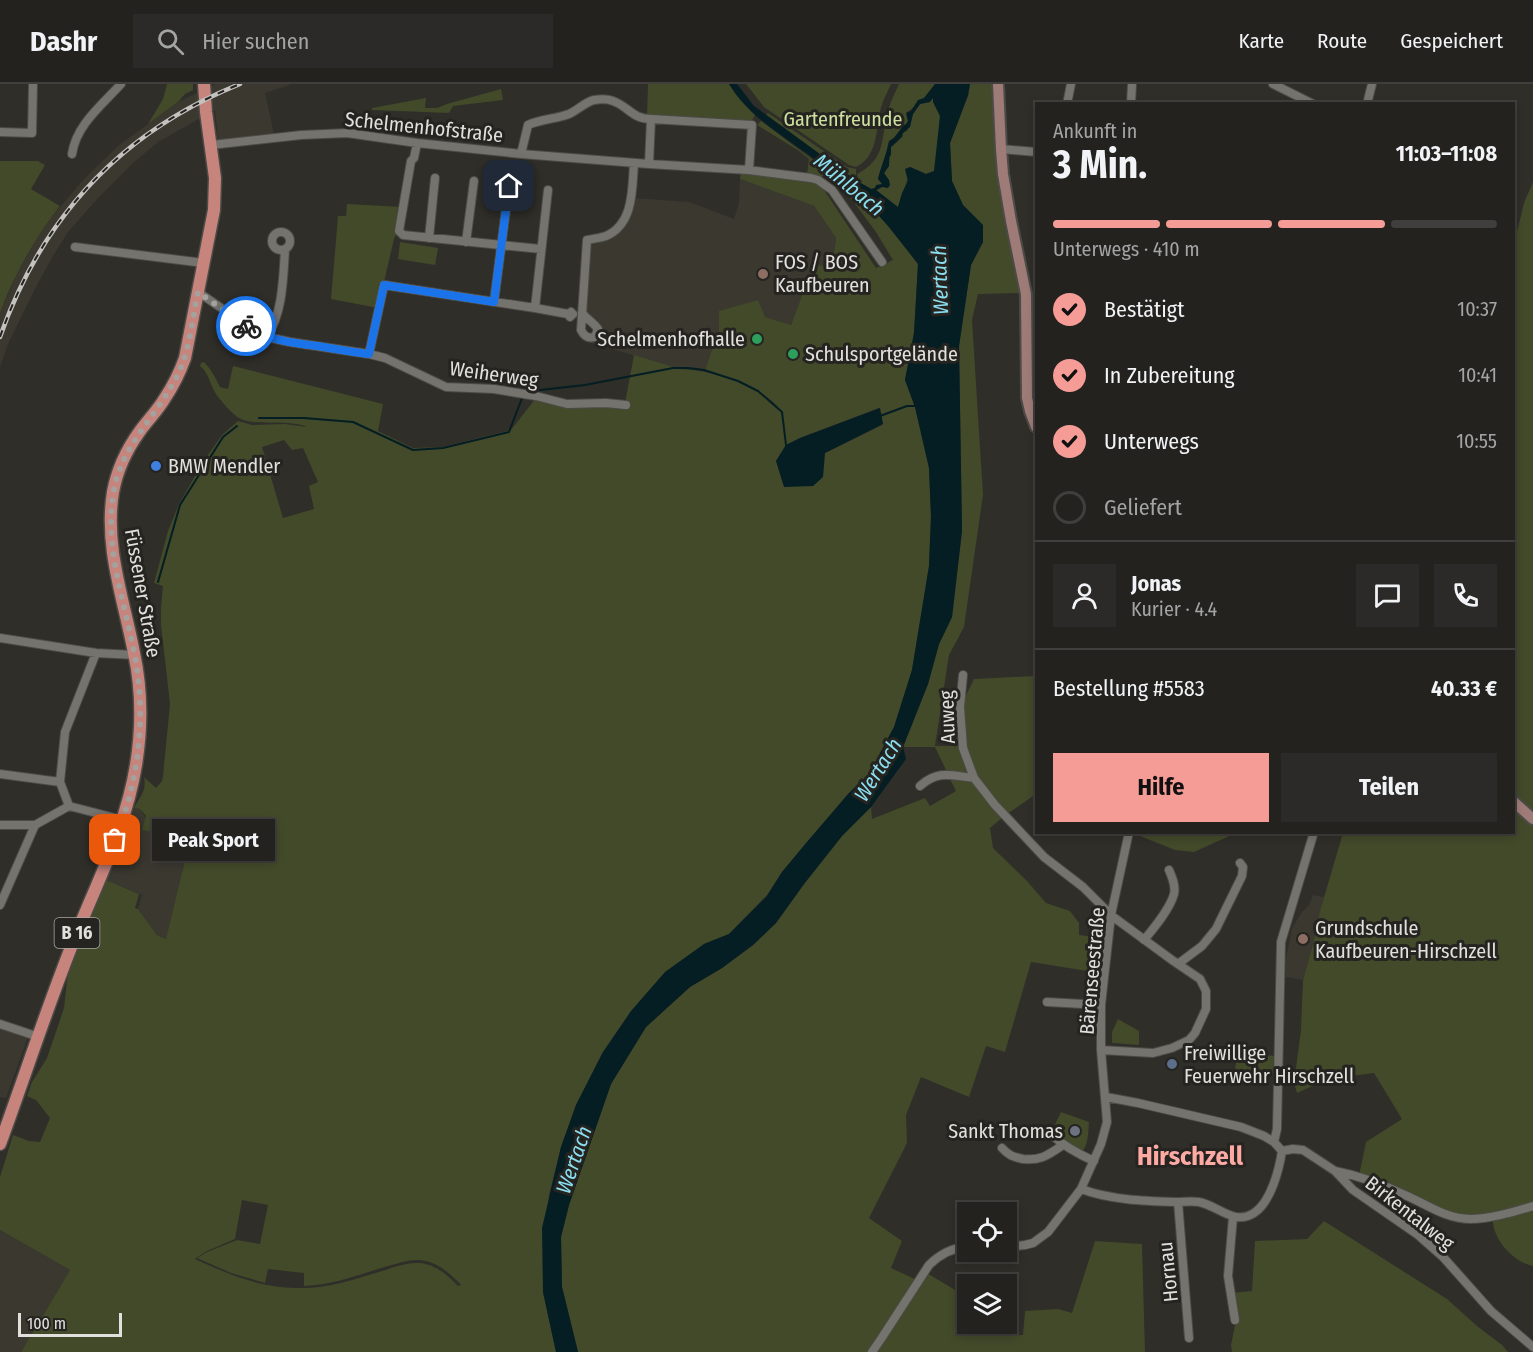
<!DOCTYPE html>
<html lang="de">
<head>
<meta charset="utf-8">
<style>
	:root { --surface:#23221f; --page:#2b2a28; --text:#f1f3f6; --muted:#a3a4a4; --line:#403f3d; --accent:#f59c96 }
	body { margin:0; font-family:"Fira Sans Condensed",sans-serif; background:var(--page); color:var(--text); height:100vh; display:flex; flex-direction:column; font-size:22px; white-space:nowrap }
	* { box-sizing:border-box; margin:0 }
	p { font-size:20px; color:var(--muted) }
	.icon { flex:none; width:33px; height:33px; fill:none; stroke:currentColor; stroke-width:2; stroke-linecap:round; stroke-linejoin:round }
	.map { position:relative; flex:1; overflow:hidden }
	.panel { position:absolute; left:1035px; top:18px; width:480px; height:732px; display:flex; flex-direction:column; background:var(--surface); border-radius:0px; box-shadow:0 3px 9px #0003,0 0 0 2px var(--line) }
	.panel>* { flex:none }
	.buttons { position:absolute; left:957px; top:1118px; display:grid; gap:12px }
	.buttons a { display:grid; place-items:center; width:60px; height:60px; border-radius:0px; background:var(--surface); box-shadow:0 3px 9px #0003,0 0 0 2px var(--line); font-size:30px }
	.scale { position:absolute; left:18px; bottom:15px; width:104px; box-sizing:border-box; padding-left:6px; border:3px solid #e1e0dd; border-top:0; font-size:16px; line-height:21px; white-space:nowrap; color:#e1e0dd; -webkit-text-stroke:4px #252420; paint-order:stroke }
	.pin { position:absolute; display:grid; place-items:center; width:51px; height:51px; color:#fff; margin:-26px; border-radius:12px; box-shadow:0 3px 9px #0006 }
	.courier { position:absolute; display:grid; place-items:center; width:60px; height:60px; margin:-30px; border:4px solid #1a73e8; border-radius:50%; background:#fff; color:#222; box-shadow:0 2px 8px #0007 }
	.bubble { position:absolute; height:42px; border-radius:0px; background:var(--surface); box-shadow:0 3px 9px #0003,0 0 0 2px var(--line); font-size:20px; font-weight:700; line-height:42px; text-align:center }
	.overview em { font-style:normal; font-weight:700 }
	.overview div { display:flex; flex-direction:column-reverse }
	.overview { display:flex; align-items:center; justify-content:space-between; height:102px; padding:0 18px }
	h1 { font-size:39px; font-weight:700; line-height:45px }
	.bar { display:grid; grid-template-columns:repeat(4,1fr); gap:9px 6px; align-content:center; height:72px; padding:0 18px }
	.bar i { height:8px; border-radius:4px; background:var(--line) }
	.bar .on { background:var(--accent) }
	.bar p { grid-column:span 4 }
	.line { display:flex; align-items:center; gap:15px; padding:0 18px; border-top:2px solid var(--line) }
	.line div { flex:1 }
	.round { display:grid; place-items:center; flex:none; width:63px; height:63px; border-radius:0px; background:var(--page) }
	ol { padding:0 18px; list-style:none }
	li { display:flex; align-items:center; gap:18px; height:66px }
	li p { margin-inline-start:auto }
	li .icon { padding:6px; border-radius:50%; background:var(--accent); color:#111; stroke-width:4 }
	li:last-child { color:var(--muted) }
	li i { width:33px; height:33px; border:3px solid var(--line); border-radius:50% }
	.cta { display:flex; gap:12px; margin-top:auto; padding:12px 18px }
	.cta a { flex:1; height:69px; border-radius:0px; background:var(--accent); color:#111; font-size:24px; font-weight:700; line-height:69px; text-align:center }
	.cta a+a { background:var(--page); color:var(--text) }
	header { display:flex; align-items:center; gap:36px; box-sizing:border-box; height:84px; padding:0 30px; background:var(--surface); border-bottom:2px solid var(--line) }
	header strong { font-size:28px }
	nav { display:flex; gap:33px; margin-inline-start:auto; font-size:21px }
	.search { width:420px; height:54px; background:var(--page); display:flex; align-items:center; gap:15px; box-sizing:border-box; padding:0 21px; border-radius:0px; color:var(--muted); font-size:22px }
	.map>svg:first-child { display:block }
	.built { fill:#3a382f }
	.green { fill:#424a2a; fill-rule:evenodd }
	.water { fill:#041e23; fill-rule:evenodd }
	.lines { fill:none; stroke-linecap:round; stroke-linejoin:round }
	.stream { stroke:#041e23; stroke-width:2 }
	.street-casing { stroke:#4c4b47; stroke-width:10 }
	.secondary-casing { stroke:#4c4b47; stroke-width:14 }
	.primary-casing { stroke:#4c4b47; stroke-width:15 }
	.street { stroke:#75736e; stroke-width:8 }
	.secondary { stroke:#9e7b76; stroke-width:10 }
	.primary { stroke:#c6847d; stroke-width:12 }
	.rail-casing { stroke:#c3c2bf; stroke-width:4.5 }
	.rail { stroke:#252420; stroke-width:2; stroke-dasharray:7; stroke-linecap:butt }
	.done { stroke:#a3a29e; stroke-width:6; stroke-dasharray:0 10.8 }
	.route { stroke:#1a73e8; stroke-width:8 }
	.education-dot { fill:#8d6e63; stroke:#252420; stroke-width:2 }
	.leisure-dot { fill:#2e9e5b; stroke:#252420; stroke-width:2 }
	.shop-dot { fill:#3f7fe0; stroke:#252420; stroke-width:2 }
	.service-dot { fill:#5c6f8a; stroke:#252420; stroke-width:2 }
	.worship-dot { fill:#6b7280; stroke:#252420; stroke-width:2 }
	.labels { text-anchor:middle; stroke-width:6; stroke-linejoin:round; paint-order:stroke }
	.shield { fill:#252420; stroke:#a9a8a4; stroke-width:1.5 }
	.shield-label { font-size:18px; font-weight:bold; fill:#e1e0dd }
	.park-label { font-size:20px; fill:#cee0a0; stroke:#252420 }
	.street-label { font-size:20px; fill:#e1e0dd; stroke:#252420 }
	.poi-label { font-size:20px; fill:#e1e0dd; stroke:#252420; text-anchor:start }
	.water-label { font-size:21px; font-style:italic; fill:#8adef0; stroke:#252420 }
	.district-label { font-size:26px; font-weight:bold; fill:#feaaa4; stroke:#252420 }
</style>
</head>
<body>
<header>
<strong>Dashr</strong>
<div class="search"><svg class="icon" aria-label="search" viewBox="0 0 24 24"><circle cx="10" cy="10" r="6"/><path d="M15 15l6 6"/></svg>Hier suchen</div>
<nav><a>Karte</a><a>Route</a><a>Gespeichert</a></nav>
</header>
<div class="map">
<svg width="1533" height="1268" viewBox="0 0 1533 1268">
	<rect width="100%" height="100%" fill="#2f2e29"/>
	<path class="built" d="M216,0H292L265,9L274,50L218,57L215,26L158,58L132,80L100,112L68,148L53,172L38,199L8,260L0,283V229L18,188L35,158L51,134L84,95L118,62L178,18Z
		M740,95L814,122L836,154L832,181L830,185L814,180L791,241L765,233L719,246L705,286L674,283L591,259V255L599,250L584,229L588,158L619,145L634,114L689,118L734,135L739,119Z
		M134,724L140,725L155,748L186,771L167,855L157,851L138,825L142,811L106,796L129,739Z
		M1313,811L1324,813L1313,860L1303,896L1286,893V875L1292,844L1302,828L1309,821Z
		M0,943L28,953L6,1014L0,1013Z
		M0,1146L70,1186L21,1268H0Z"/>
	<path class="green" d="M167,0H193V6L185,10L178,18L148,40L163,15Z
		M648,0H729L755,31L751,38L647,32Z
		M746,0H891C887,9 882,18 880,28C876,48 877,73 856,83L849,81L764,23Z
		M899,0H935C929,10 917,22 907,28C907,28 908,37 908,38C906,40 891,57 888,60C886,72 881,83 878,95L883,100L872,105L858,98L857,90C887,74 880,56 888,28C890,18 895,9 899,0Z
		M970,0H995L1022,209L978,210L972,236L983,411L964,543L949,571L935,662H956L961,660L972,693L948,690L935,663H903L928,600L939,560L952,533L962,447L959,262L971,181L983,158V141L963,121L952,97L950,59L968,12Z
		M501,5L503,16L453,22L449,29L372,26V24L426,14L425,24H437L447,20Z
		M934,13C932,21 940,26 940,35C940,52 937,70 934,87L926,90L910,83C908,97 902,110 898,124L876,107L882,103L885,92L884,89L889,82L891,63L898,57L902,49L907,47L913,30L920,20L928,18Z
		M768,29L847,83L856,85V93L854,95L766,31Z
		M761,37L848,102L845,105L837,96L828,90L819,94L807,91L809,75L799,67L757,41Z
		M0,77H38L45,81L31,105L60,122C35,154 14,191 0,229Z
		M741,87L818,97L876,184L893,176L876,148L847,109L851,104L887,140L918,180L914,249L905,296L915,323L929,384L931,432L929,482L912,586L894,643L869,690L849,709L807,758L782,788L767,811L729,850L704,860L603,968L576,1021L561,1063L549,1111L543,1208L556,1268H21L70,1186L0,1146V1093L13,1051L29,1057L40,1058L50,1034L36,1016L27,1012L32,998L47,974L64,924L68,888L83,848L106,796L139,810L135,824L138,825L157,851L166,855L186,772L152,764L154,748L142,746L146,732L140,725L134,724C140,713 147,706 144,693L156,704L162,697L163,692L170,620L161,541V524L163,502L154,499L168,447L179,420L203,378L222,351L238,337L252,341L285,340L306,343L305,342C284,335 256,343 239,334C233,331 220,316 216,310C210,301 209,289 200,282L201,279L204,278C211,285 215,293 220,303L228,305L233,282L383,320L378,347L413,364L442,363L511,346L536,314L567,322L625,319L634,271L674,283V285C702,285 731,292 756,307C765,312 773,321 782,328C764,304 733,295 705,286L719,246V227L758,216L765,233L791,241L814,179L830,185L832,181L836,154L814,122L740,95ZM879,324L882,341L825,369L781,388L776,377L786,361L800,354ZM284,356L292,366L303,364L318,398L309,402L314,425L283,434L262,363ZM242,1116L268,1121L260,1160L237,1156L207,1168L197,1174L231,1189L265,1199L268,1185L304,1189V1202C331,1201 356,1192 381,1184C393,1181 405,1176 418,1176C435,1176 450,1189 461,1201L458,1202C448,1191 435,1180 419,1179C406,1178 391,1184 379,1188C352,1196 326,1205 297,1204C258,1203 230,1191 195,1175L196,1174L207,1167L235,1155Z
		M1533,98V731L1514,714V160L1524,119Z
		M347,120L402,123L398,146L394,155L378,224L331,215L338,132H346Z
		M400,158L438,164L435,181L398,175Z
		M1036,592V710L1006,731L976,693L964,664L961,622L974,595Z
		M949,693L973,696L1003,733L990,744L993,764L1027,797L1046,819L1070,827L1079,839V851L1104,854L1100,889L1031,878L1005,968L986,962L969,1013L921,993L906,1031L907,1059L869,1134L902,1157L891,1184L917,1196L869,1268H578L562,1203L561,1153L569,1121L611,1000L646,943L690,903L722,884L753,861L776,839L804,800L842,752L871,723L872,735L925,714L930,722L956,707Z
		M1514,721L1533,738V1121L1486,1133L1452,1132L1359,1092L1366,1058L1402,1035L1374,989L1328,995L1297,1009L1294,999L1301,946L1303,896L1313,860L1320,827L1343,749L1514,748Z
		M1130,748L1236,749L1194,768L1175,766Z
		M1118,935L1139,947V961L1112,959V948Z
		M1237,968L1274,972L1273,990L1252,988L1250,999L1234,997Z
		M1061,1028L1089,1038C1088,1048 1089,1061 1081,1069L1061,1057L1052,1047Z
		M1533,1124V1182C1513,1178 1491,1154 1493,1133Z
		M1324,1137L1447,1215L1477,1242L1502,1261L1508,1268H1232L1231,1261L1235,1241L1237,1240L1231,1209L1252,1207L1255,1157L1307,1155Z
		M1095,1157L1142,1160L1145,1268H873L925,1188L967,1213L968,1239H999V1250L1023,1251L1025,1227L1058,1225L1072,1229Z"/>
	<path class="water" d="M729,0H737L754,22L854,95L871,105L875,104L876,101L882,100L878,95C881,82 887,70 889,57L894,54L903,42L906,40L908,37L906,29L911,27L918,16L924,14L935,0H970L968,11L950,59L952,97L963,121L983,141V158L971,181L959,262L962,447L952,533L939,560L928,600L903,663L906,675L871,723L842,752L804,800L776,839L753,861L722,884L690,903L646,943L611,1000L569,1121L561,1153L562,1203L578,1268H556L543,1208L542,1144L561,1063L576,1021L603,968L631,927L665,888L704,860L729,850L767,812L782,788L807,758L849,709L869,690L894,643L912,586L929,482L931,432L929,384L915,323L905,296L914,249L918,180C896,152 875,123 847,101C831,88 814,74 796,62C771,44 745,27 729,0ZM933,14V18L940,32L934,87L926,90L910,83L905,85L908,97L902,109L898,123L876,106L882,103L888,104L890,101L889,96L884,89L889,82V73L891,71V63L902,53L903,49L910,43L913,30L920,20L930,18Z
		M880,324L883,340L825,369L823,393L813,402L784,403L776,377L786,361L800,354Z"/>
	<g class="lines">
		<path class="stream" d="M531,307L585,301L673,284H688L704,286L738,297L758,307L782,328L786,361L787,362
			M880,332L907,322H917
			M259,334H304L353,338L413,366L443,364L509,348L522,314
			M158,498L180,421L223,353L237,342"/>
		<g class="street-casing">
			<path id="street" d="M1273,0L1313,20
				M1067,20L1071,0
				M1131,20L1132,0
				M1367,20L1372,0
				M0,48L32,49L33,0
				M417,59L414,74L411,77L399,147L403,151L541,165
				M211,61L301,51L347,49L417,59L521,70L649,80L749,86L811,94L818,96L832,106L882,178
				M1001,65L1036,68
				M72,70C76,41 102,21 121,0
				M521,70L528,41C541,35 556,35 569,30C578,26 585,18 594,16C600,15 608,15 613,17C628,22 632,35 651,35
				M649,80L651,35L752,41L749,86
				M272 157a9 9 0 1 1 18 0a9 9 0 1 1-18 0Z
				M429,154L435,94
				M466,158L474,97
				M75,163L204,179
				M198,208L256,248L267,253L290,258L369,270L385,274L446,303L494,305L536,312L567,320L606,319L626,321
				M494,218L509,102
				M535,224L568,230L571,228L573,230L570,233L568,230
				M582,229C587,235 594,239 598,245L595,253C588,255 584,252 581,246L587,156C593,155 600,154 606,152C634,140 632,105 634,79
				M267,253C283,228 283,195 285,166
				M369,270L384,201L535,224L548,106
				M0,554L96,569L135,571
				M963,591L960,623L963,664L974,694L995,721L1044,773L1083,803L1112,832L1172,876L1200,895L1206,907V925L1195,949L1189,956L1172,964L1153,969L1101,966
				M0,690L60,698
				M920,702C939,685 952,692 974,694
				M69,722L60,698L65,648L96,569
				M0,741H35
				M0,821L35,741L69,722L123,736
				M1144,856C1154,844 1170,825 1174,810C1176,802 1172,793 1169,786
				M1178,880L1202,862L1216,845L1242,792L1243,783L1240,779
				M1047,918L1101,921
				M0,940L39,953
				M1106,1013L1138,1019L1241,1043L1264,1052L1274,1058L1282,1067
				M1052,1051C1065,1063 1078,1070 1094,1077
				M1274,1058L1277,1045L1281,858L1314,748
				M1002,1064C1008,1071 1013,1073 1023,1075C1041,1077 1048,1071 1063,1061
				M1282,1067L1293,1065L1303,1066L1335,1087L1353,1106L1418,1151L1443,1173L1491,1227L1533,1263
				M1335,1087C1360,1092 1382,1100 1405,1111C1426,1120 1446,1135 1470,1135C1490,1135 1513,1128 1533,1122
				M1081,1105C1111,1116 1144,1117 1176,1118C1184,1118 1192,1117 1199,1118C1219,1122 1234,1142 1254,1129C1271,1118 1279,1086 1282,1067
				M1178,1118L1189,1254
				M1233,1133L1228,1192L1235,1236
				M1006,1163L1025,1161L1033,1159L1048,1148L1081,1105L1101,1060L1107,1038L1101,966V921L1111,831L1129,748
				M872,1268L881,1255L929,1181C940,1170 952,1164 968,1162"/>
		</g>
		<g class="secondary-casing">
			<path id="secondary" d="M998,0L1001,65L1003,90L1011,137L1026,210L1027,314L1030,327L1036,343
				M1514,718L1533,735"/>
		</g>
		<g class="primary-casing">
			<path id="primary" d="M0,1060C25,992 47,923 74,856C97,798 126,743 136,681C142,644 142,606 134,569C124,516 104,463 113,408C117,386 127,365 140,347C148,336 158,326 165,314C173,302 180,288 185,274L214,126L215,94L206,28L204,0"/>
		</g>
		<use href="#street" class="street"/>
		<use href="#secondary" class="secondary"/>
		<use href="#primary" class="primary"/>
		<g class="rail-casing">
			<path id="rail" d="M0,253C42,133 121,48 240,0"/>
		</g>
		<use href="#rail" class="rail"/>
	</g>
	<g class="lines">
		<path class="done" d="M115,756C139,697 147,631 134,568C124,516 105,465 113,411C120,362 156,334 177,292C190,267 192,236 198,208L246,242"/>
		<path class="route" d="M246,242C267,256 293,259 318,262C335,265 352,268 369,270L384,201L494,218L509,102"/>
	</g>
	<g class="education-dot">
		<circle cx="763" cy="190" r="6"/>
		<circle cx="1303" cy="855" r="6"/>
	</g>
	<g class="leisure-dot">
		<circle cx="757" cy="255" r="6"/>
		<circle cx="793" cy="270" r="6"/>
	</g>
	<circle class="shop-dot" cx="156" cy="382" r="6"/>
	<circle class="service-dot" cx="1172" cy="980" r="6"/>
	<circle class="worship-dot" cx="1075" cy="1047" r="6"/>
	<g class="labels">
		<rect class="shield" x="54.5" y="834" width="45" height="30" rx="4.5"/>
		<g class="shield-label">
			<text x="77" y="855">B 16</text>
		</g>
		<g class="park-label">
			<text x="843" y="42">Gartenfreunde</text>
		</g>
		<g class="street-label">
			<text transform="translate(424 43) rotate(6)" y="7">Schelmenhofstraße</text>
			<text transform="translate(494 290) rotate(8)" y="7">Weiherweg</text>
			<text transform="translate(143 509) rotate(80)" y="7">Füssener Straße</text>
			<text transform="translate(947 633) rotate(-92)" y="7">Auweg</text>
			<text transform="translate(1092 887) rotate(-85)" y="7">Bärenseestraße</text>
			<text transform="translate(1410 1129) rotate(38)" y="7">Birkentalweg</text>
			<text transform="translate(1168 1188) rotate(-96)" y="7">Hornau</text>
		</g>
		<g class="poi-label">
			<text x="775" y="185">FOS / BOS<tspan x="775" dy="23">Kaufbeuren</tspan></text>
			<text x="745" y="262" text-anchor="end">Schelmenhofhalle</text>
			<text x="805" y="277">Schulsportgelände</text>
			<text x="168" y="389">BMW Mendler</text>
			<text x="1315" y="851">Grundschule<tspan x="1315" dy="23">Kaufbeuren-Hirschzell</tspan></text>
			<text x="1184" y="976">Freiwillige<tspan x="1184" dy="23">Feuerwehr Hirschzell</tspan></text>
			<text x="1063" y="1054" text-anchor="end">Sankt Thomas</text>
		</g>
		<g class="water-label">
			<text transform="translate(849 101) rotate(40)" y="7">Mühlbach</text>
			<text transform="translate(940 196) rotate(-92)" y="7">Wertach</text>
			<text transform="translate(878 686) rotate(-58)" y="7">Wertach</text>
			<text transform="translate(574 1076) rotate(-71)" y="7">Wertach</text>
		</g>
		<g class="district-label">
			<text x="1190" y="1081">Hirschzell</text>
		</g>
	</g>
</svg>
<div class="buttons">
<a><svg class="icon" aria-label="locate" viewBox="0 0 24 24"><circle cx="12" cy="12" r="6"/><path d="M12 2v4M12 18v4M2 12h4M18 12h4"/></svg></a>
<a><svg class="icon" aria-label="layers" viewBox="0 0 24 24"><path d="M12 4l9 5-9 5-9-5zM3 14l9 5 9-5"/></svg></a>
</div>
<div class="scale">100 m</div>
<div class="pin" style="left:115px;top:756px;background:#ea580c"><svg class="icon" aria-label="bag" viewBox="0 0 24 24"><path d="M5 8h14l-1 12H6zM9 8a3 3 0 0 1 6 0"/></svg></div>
<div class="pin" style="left:509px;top:102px;background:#1f2937"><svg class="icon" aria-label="home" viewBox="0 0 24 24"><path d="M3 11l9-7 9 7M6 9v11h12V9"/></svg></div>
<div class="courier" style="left:246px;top:242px"><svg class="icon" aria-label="bike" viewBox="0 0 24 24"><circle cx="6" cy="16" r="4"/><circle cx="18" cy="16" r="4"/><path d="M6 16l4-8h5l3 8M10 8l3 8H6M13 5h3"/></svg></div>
<div class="bubble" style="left:152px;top:735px;width:123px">Peak Sport</div>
<section class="panel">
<div class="overview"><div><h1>3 Min.</h1><p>Ankunft in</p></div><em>11:03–11:08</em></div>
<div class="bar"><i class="on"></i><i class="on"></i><i class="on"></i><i></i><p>Unterwegs · 410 m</p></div>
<ol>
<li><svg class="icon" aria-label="check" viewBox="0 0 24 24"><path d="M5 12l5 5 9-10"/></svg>Bestätigt<p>10:37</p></li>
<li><svg class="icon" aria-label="check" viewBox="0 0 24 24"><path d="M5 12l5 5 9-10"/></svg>In Zubereitung<p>10:41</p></li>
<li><svg class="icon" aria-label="check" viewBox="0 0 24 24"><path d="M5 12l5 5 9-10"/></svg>Unterwegs<p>10:55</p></li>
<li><i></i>Geliefert</li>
</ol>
<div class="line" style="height:108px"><a class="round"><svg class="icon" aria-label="person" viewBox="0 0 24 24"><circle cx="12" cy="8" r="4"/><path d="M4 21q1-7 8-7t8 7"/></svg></a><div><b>Jonas</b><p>Kurier · 4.4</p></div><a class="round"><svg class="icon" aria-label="chat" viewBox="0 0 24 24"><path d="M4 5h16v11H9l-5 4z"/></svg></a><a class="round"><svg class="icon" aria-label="phone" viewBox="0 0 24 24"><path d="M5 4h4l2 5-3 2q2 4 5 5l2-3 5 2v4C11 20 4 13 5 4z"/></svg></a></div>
<div class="line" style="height:78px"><div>Bestellung #5583</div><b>40.33 €</b></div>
<div class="cta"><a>Hilfe</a><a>Teilen</a></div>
</section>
</div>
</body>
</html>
